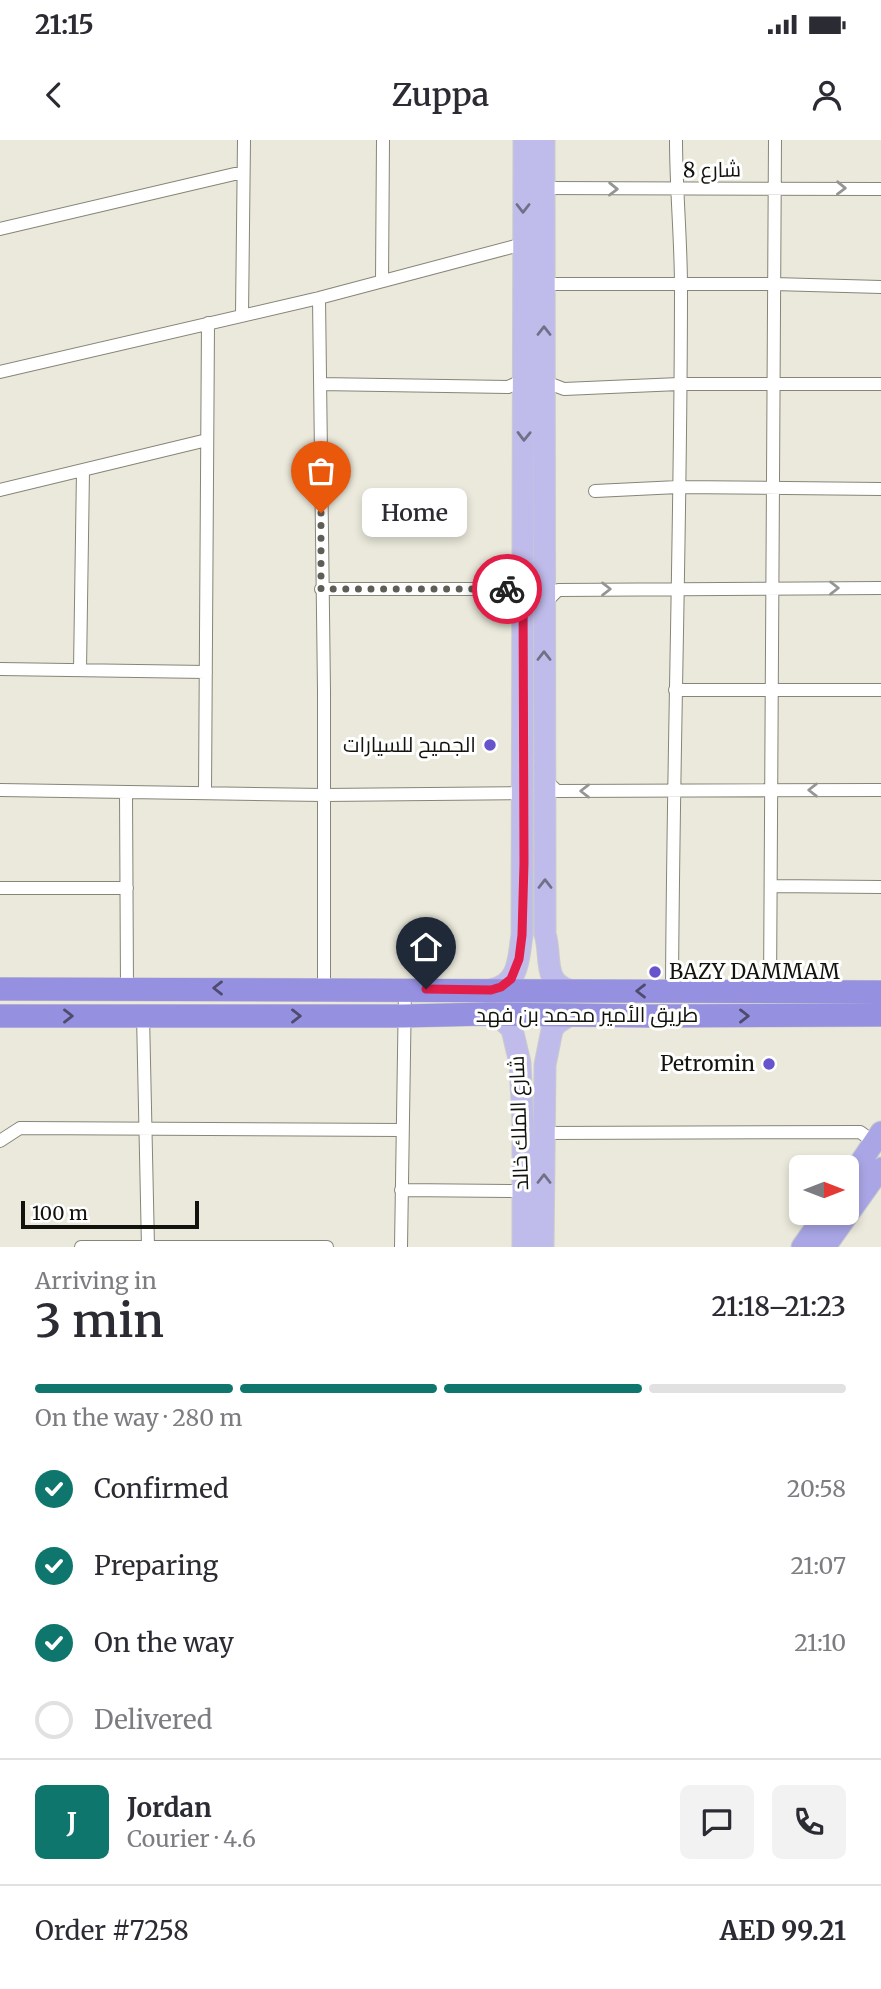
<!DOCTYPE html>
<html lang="en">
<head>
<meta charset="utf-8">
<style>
	:root { --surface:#fff; --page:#f2f2f3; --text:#2b2b33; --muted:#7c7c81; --line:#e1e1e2; --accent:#0f766e }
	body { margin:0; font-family:Merriweather,Cairo,serif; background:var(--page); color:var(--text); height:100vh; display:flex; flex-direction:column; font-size:26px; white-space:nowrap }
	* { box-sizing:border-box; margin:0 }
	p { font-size:23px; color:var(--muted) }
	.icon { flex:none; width:38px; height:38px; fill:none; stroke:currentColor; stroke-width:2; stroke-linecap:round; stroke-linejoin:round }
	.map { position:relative; height:1107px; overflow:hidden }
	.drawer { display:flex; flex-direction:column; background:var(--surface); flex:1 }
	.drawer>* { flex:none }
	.needle { width:46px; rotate:90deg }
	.controls { position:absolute; left:789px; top:1015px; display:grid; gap:14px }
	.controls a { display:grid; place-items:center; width:70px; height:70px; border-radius:10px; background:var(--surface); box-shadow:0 4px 10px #0003; font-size:35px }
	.scale { position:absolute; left:21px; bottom:18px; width:178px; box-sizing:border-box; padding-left:7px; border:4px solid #13130e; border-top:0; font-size:19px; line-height:24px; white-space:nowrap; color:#13130e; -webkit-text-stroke:5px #fff; paint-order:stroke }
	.pin { position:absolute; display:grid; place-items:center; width:60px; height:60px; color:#fff; margin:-72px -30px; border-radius:50% 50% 50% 0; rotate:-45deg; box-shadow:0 0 7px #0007 }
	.pin .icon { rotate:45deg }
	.courier { position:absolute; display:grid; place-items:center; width:70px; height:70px; margin:-35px; border:5px solid #e11d48; border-radius:50%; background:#fff; color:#222; box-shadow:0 2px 9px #0007 }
	.bubble { position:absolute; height:49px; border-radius:10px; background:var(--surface); box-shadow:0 4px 10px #0003; font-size:23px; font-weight:600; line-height:49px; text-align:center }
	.headline em { font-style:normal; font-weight:600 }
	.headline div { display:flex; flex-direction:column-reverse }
	.headline { display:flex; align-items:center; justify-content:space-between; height:119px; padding:0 35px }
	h1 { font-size:46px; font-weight:600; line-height:52px }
	.bar { display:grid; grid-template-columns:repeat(4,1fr); gap:10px 7px; align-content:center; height:84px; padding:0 35px }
	.bar i { height:9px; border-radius:5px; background:var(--line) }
	.bar .on { background:var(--accent) }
	.bar p { grid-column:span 4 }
	.line { display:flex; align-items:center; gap:18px; padding:0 35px; border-top:2px solid var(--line) }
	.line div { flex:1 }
	.round { display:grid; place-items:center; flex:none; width:74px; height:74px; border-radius:10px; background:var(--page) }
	ol { padding:0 35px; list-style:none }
	li { display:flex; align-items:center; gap:21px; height:77px }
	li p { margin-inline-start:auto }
	li .icon { padding:7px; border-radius:50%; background:var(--accent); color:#fff; stroke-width:4 }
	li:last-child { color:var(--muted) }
	li i { width:38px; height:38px; border:4px solid var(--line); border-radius:50% }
	.status { display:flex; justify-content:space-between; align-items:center; height:49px; padding:0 35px; background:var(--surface); direction:ltr }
	.status svg { height:19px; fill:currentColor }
	header { display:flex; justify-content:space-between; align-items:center; height:91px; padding:0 35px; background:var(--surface); font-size:32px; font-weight:600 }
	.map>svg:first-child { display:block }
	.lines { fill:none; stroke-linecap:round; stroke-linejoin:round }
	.minor-casing { stroke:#868578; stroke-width:14 }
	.primary-casing { stroke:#cbcbca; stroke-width:23 }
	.trunk-casing { stroke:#cbcbca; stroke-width:23 }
	.motorway-casing { stroke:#cbcbca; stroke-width:24 }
	.minor { stroke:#fff; stroke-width:12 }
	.primary { stroke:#bfbcec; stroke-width:21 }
	.trunk { stroke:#aaa6e6; stroke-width:21 }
	.motorway { stroke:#9590df; stroke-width:23 }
	.oneway { stroke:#959593 }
	.oneway2 { stroke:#727088 }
	.oneway3 { stroke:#4e4b6c }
	.done { stroke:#5e5e56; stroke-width:7; stroke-dasharray:0 12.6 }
	.route { stroke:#e11d48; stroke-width:9 }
	.poi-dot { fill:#6754cd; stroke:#fff; stroke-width:2.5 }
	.labels { text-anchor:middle; stroke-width:6; stroke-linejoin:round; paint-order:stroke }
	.street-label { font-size:21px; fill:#13130e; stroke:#fff }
	.poi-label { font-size:21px; fill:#13130e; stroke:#fff; text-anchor:end }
</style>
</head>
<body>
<div class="status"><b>21:15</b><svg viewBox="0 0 49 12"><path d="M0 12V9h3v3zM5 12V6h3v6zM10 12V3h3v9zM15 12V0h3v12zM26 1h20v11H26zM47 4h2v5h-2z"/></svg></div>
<header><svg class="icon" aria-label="back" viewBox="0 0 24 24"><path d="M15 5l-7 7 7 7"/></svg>Zuppa<svg class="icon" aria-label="person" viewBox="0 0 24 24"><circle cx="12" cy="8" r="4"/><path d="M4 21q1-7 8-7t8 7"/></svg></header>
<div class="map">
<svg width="881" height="1107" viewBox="0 0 881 1107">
	<rect width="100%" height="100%" fill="#eae9db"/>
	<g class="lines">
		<g class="minor-casing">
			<path id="minor" d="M545,48L881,49
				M0,89L243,32
				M382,141L383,0
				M544,144H774L881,147
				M319,158L324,551V849
				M242,175L244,0
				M0,232L319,158L523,104
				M545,234L551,244L564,249L679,244H881
				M320,244L508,247L517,243L523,234
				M0,350L207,300
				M595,351L678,347L881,349
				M321,449H523
				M544,464L558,450L881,448
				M0,529L206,532
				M80,530L83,330
				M675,550H881
				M544,639L557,651L881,650
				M0,650L323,655L523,653
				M126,652L127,848
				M205,652L208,183
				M771,746L881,747
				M0,748H127
				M770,850L775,0
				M672,851C673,617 681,382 681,148C681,99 676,49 676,0
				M143,875L148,1107
				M544,993L860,992L874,1002
				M0,1001L20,988L402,990
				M401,1050L522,1051
				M81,1107H327
				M401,1107L405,849"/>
		</g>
		<g class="primary-casing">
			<path id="primary" d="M544,0L545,794C552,816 542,842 569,850
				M491,850C520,843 518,820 522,795L524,0
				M488,874L503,880L512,889L520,923L523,982V1107
				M543,1107L545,925L552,890L556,884L571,874"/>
		</g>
		<g class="trunk-casing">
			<path id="trunk" d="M847,1042L881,992
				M802,1107L826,1073
				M825,1107L881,1028"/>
		</g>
		<g class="motorway-casing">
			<path id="motorway" d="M0,849L881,852
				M0,876H404L488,874L650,876L881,875"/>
		</g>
		<use href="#minor" class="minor"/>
		<use href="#primary" class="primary"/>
		<use href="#trunk" class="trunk"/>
		<use href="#motorway" class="motorway"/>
	</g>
	<defs><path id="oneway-chevron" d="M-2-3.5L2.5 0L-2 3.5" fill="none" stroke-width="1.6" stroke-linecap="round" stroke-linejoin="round" transform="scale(1.75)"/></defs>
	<g class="oneway">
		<use href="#oneway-chevron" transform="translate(841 48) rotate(1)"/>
		<use href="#oneway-chevron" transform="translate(613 49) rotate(1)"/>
		<use href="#oneway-chevron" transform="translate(834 448)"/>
		<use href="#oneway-chevron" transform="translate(606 449)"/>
		<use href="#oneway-chevron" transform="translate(813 650) rotate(180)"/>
		<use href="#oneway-chevron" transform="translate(585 651) rotate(-180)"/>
	</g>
	<g class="oneway2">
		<use href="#oneway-chevron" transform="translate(523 68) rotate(90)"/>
		<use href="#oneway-chevron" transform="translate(544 191) rotate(-90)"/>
		<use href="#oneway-chevron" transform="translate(524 296) rotate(91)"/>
		<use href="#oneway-chevron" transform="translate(544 516) rotate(-90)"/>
		<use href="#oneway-chevron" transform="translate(545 744) rotate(-90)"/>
		<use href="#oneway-chevron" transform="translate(544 1039) rotate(-90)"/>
	</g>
	<g class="oneway3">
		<use href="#oneway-chevron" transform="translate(218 848) rotate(-180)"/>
		<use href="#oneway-chevron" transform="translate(641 851) rotate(-180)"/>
		<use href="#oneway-chevron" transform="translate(68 876)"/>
		<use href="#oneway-chevron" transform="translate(296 876)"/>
		<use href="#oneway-chevron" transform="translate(744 876)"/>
	</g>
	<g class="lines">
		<path class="done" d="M321,373V449H507"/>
		<path class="route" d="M426,849L491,850L501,847L511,839L519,819L522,795L524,723L523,449H507"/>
	</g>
	<g class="poi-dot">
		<circle cx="490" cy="605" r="7"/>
		<circle cx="655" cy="832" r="7"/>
		<circle cx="769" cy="924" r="7"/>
	</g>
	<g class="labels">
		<g class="street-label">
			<text transform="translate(712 30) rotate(-1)" y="7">شارع 8</text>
			<text x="587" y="882">طريق الأمير محمد بن فهد</text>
			<text transform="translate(519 983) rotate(-92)" y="7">شارع الملك خالد</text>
		</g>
		<g class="poi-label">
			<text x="476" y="612">الجميح للسيارات</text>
			<text x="669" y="839" text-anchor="start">BAZY DAMMAM</text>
			<text x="755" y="931">Petromin</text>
		</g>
	</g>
</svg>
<div class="controls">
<a><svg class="needle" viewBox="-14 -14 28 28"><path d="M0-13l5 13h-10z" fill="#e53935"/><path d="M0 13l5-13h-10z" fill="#7c7c81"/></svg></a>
</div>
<div class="scale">100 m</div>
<div class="pin" style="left:321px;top:373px;background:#ea580c"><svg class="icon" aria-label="bag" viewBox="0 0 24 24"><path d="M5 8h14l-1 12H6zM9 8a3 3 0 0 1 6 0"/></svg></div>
<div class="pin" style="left:426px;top:849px;background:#1f2937"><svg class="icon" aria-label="home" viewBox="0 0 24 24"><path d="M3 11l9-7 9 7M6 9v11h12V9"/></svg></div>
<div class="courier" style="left:507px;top:449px"><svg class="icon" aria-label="bike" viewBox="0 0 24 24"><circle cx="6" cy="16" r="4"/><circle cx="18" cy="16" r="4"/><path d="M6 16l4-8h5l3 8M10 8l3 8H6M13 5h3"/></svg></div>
<div class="bubble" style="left:362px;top:348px;width:105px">Home</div>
</div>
<section class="drawer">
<div class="headline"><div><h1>3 min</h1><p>Arriving in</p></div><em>21:18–21:23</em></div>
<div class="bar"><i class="on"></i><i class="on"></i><i class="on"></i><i></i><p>On the way · 280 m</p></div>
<ol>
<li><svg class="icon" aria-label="check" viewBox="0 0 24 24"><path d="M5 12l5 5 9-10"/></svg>Confirmed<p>20:58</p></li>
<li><svg class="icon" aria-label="check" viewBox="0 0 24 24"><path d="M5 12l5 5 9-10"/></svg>Preparing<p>21:07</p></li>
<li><svg class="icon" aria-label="check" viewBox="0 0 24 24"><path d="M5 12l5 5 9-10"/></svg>On the way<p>21:10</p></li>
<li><i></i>Delivered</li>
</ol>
<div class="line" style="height:126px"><b class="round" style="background:var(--accent);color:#fff">J</b><div><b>Jordan</b><p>Courier · 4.6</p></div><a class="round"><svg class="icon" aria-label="chat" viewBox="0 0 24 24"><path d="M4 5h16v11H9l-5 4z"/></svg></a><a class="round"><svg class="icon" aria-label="phone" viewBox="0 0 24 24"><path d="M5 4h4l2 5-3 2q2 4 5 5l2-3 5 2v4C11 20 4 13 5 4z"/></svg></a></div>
<div class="line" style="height:91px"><div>Order #7258</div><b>AED 99.21</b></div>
</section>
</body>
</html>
